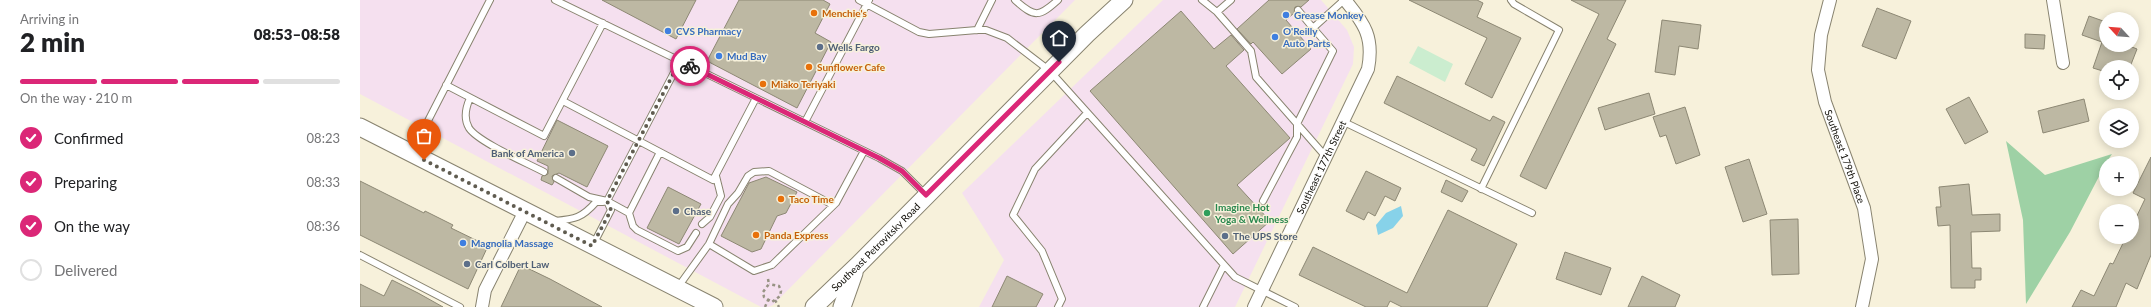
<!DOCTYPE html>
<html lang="en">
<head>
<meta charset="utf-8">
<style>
	:root { --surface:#fff; --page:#f2f2f2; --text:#202124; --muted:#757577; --line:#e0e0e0; --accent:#db2777 }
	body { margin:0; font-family:Lato,sans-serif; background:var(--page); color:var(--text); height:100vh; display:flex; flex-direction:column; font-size:15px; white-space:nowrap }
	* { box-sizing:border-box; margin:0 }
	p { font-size:13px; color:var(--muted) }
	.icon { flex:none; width:22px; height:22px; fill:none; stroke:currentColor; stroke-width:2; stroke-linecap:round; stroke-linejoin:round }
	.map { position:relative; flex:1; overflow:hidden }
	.drawer { display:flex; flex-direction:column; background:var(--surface); width:360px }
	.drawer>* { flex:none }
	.needle { width:26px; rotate:296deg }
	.tools { position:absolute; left:1739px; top:12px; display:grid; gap:8px }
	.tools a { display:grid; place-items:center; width:40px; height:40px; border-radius:50%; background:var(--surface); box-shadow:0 2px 10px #0003; font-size:20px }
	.pin { position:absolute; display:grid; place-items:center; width:34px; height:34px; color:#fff; margin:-41px -17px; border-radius:50% 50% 50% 0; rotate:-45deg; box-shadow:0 0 4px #0007 }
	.pin .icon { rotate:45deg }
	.courier { position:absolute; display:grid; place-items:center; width:40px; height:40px; margin:-20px; border:3px solid #db2777; border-radius:50%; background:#fff; color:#222; box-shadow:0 1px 5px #0007 }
	.head em { font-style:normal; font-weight:800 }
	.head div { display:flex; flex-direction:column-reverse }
	.head { display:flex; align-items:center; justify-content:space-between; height:68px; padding:0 20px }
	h1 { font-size:26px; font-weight:800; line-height:30px }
	.bar { display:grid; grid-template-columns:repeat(4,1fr); gap:6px 4px; align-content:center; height:48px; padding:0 20px }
	.bar i { height:5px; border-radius:3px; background:var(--line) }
	.bar .on { background:var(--accent) }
	.bar p { grid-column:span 4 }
	ol { padding:0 20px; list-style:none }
	li { display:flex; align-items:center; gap:12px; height:44px }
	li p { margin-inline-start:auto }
	li .icon { padding:4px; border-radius:50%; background:var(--accent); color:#fff; stroke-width:4 }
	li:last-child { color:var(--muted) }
	li i { width:22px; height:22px; border:2px solid var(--line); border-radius:50% }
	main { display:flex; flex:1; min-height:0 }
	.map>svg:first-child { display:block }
	.commercial { fill:#f5e0ef }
	.green { fill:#cbedcf }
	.forest { fill:#9ed1a5 }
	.water { fill:#87d2e9 }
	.building { fill:#bdb8a3; stroke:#8d8874 }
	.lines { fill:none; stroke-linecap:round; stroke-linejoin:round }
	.lane-casing { stroke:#88836f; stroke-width:8 }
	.street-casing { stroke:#88836f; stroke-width:14 }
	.secondary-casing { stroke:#88836f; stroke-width:19 }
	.path { stroke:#979283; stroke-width:2.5; stroke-dasharray:3 3; stroke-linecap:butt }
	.lane { stroke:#fff; stroke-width:6 }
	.street { stroke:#fff; stroke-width:12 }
	.secondary { stroke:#fff; stroke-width:17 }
	.done { stroke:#605c50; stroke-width:4; stroke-dasharray:0 7.2 }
	.route { stroke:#db2777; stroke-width:5 }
	.food-dot { fill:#e8710a; stroke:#f7f1db; stroke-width:1.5 }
	.shop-dot { fill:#3f7fe0; stroke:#f7f1db; stroke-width:1.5 }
	.service-dot { fill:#5c6f8a; stroke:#f7f1db; stroke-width:1.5 }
	.leisure-dot { fill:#2e9e5b; stroke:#f7f1db; stroke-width:1.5 }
	.labels { text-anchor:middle; stroke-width:3; stroke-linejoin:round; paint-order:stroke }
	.food-label { font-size:10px; font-weight:bold; fill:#c56008; stroke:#f7f1db; text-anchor:start }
	.shop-label { font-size:10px; font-weight:bold; fill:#366cbe; stroke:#f7f1db; text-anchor:start }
	.service-label { font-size:10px; font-weight:bold; fill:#4e5e75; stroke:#f7f1db; text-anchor:start }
	.street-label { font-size:10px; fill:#0e0c05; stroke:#f7f1db }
	.leisure-label { font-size:10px; font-weight:bold; fill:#27864d; stroke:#f7f1db; text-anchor:start }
</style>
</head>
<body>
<main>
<section class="drawer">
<div class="head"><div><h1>2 min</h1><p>Arriving in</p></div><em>08:53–08:58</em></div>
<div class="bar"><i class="on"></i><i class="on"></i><i class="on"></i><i></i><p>On the way · 210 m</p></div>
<ol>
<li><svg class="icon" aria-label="check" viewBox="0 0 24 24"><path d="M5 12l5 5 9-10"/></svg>Confirmed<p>08:23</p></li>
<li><svg class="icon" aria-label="check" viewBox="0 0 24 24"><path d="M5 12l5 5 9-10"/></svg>Preparing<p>08:33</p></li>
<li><svg class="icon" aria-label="check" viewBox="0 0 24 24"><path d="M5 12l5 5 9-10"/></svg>On the way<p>08:36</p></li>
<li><i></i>Delivered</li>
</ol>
</section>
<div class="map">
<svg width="1791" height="307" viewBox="0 0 1791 307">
	<rect width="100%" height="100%" fill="#f7f1db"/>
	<path class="commercial" d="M0,0H715L413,305L408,307H401L0,94Z
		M803,0H961L987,30L994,47L993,64L875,307H619L644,260L602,193Z"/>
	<path class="green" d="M1058,46L1093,64L1085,82L1049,63Z"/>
	<path class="forest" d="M1646,141L1685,175L1752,154L1746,163L1710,232L1666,304L1663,220Z"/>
	<path class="water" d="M1041,206L1043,216L1033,228L1018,235L1016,225L1026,213Z"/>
	<path class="building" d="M242,0H336L316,39Z
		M379,0H463L470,4L455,33L471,42L437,108L347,61Z
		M909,0H949L941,7H935L934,13L926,20L951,49L922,74L893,42L891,44L877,29Z
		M1049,0H1117L1123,3L1117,17L1161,38L1132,98L1105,84L1127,38Z
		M1211,0H1266L1247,39L1256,44L1186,189L1160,176L1239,14Z
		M1517,8L1551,21L1536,59L1502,46Z
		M821,11L854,49L871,35L884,50L866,66L930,138L877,185L910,221L873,254L730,91Z
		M1729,16L1746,22V45H1767L1777,49L1770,67H1746V72L1733,68L1742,42L1722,35Z
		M1302,20L1341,25L1338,49L1319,46L1315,75L1295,72Z
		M1665,34L1685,35L1684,49L1665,48Z
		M1037,76L1130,121L1133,116L1145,122L1124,166L1111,160L1117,149L1024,103Z
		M1289,93L1295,114L1245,130L1238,108Z
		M1609,97L1628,132L1605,144L1586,109Z
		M1724,99L1729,121L1683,133L1678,111Z
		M1325,107L1340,155L1316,164L1306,135L1300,137L1293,117Z
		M197,120L248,146L227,187L199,173L192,176L194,182L192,185L181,180L182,176L188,174V166L177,161Z
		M1791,157V255L1777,289L1766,283L1756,307H1712L1721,290L1734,296L1750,263L1753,264L1766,237H1772V226L1785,199L1773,193Z
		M1389,159L1407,214L1383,222L1365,167Z
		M1006,171L1041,188L1035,201L1025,196L1015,216L1008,212L1004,220L986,211Z
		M406,177L437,192L426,213L417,216L401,249L392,252L361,236L389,183Z
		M1086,180L1108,191L1102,202L1081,192Z
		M0,181L64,213L65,211L93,225L91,228L128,246L108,289L0,235Z
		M1609,184L1612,215L1640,214V231L1611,232L1612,268H1621V280H1615V288H1591L1590,225L1578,226L1576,207H1581L1579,187Z
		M308,187L341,204L319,244L287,228Z
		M1088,210L1157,244L1127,307H1042L1030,301L1027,307H1006L939,275L953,247L1047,293Z
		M1438,219L1439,274L1412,275L1410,220Z
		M1205,252L1251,268L1241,295L1196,279Z
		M161,265L190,279L242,307H141Z
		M647,276L683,294L676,307H632Z
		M1282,276L1320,295L1315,307H1268Z
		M32,280L58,293L83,307H0V284L24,296Z"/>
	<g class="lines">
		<g class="lane-casing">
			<path id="lane" d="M195,0L519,158L542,171L566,195
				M499,0L559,32L569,34L617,30H626L647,38L690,71L875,277L935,307
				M655,0C675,18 679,17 698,0
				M842,0L857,12L891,51L896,77L967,158
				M938,10L953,28
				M857,12L871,0
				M617,30L632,0
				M86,85L184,136L243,23
				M110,98C106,107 103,118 109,128C118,142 167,163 184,172
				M203,101L353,180L396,98
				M445,122L509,0
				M984,122L1172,213
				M52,152L130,0
				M196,178L229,197L247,201L269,213L273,226L277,230L318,251L327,247L336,233
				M1121,189L1199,30L1154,4L1151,0
				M247,201L320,61
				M903,201L937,137V124L973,51L953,28L984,0
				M269,213L300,152
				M195,221C215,219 222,218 236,202H243
				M342,224L350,217L361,196L356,176
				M349,244L394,271L412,265L476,203L504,151
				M233,245L251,210L247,201
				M0,255L100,307
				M318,287L349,244L368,204L378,193L388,176L394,172L409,171L473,205
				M698,307L702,299L682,251L653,215L675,169L727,113
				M843,307L864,265"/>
		</g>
		<g class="street-casing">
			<g id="street">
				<path id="s1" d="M1470,0L1461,35L1458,70L1465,102L1504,208L1512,259L1502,307"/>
				<path d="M1693,0L1703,63"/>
				<path d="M122,307L125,290L165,211"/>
				<path id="s2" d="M894,307L1008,69C1014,38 1005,24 985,0"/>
			</g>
		</g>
		<g class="secondary-casing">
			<g id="secondary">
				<path d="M0,127L354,307"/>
				<path id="s3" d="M454,307L497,266L727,34L764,0"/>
				<path d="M482,307L494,273"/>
			</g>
		</g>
		<path class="path" d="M408,279L409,284L403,292L404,297L412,302L420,296L421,291L419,286L409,284
			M415,300L419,307
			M405,307L408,300"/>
		<use href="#lane" class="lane"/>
		<use href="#street" class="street"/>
		<use href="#secondary" class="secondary"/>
	</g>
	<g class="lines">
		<path class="done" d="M64,160L232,246L251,210L247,201L320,61L330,66"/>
		<path class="route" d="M330,66L519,158L542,171L566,195L699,62"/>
	</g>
	<g class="food-dot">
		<circle cx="454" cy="13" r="4"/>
		<circle cx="449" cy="67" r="4"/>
		<circle cx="403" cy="84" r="4"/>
		<circle cx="421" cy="199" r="4"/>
		<circle cx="396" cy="235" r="4"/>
	</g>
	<g class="shop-dot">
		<circle cx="926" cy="15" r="4"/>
		<circle cx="308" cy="31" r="4"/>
		<circle cx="915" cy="37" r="4"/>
		<circle cx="359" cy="56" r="4"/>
		<circle cx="103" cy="243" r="4"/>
	</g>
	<g class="service-dot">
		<circle cx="460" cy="47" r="4"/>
		<circle cx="212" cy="153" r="4"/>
		<circle cx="316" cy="211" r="4"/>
		<circle cx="865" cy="236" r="4"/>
		<circle cx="107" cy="264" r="4"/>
	</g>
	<circle class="leisure-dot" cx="847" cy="213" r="4"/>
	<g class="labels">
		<g class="food-label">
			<text x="462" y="17">Menchie's</text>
			<text x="457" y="71">Sunflower Cafe</text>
			<text x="411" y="88">Miako Teriyaki</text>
			<text x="429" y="203">Taco Time</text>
			<text x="404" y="239">Panda Express</text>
		</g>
		<g class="shop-label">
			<text x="934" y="19">Grease Monkey</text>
			<text x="316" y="35">CVS Pharmacy</text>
			<text x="923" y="35">O'Reilly<tspan x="923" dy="12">Auto Parts</tspan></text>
			<text x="367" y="60">Mud Bay</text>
			<text x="111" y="247">Magnolia Massage</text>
		</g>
		<g class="service-label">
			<text x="468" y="51">Wells Fargo</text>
			<text x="204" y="157" text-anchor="end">Bank of America</text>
			<text x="324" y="215">Chase</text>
			<text x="873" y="240">The UPS Store</text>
			<text x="115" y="268">Carl Colbert Law</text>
		</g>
		<g class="street-label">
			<text dy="4" stroke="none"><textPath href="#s1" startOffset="162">Southeast 179th Place</textPath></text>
			<text dy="4" stroke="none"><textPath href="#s2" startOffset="155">Southeast 177th Street</textPath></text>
			<text dy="4" stroke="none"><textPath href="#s3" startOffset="86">Southeast Petrovitsky Road</textPath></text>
		</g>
		<g class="leisure-label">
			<text x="855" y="211">Imagine Hot<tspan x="855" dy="12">Yoga &amp; Wellness</tspan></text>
		</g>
	</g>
</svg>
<div class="tools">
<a><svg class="needle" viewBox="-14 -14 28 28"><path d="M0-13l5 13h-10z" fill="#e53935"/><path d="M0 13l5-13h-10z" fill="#757577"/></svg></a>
<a><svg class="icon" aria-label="locate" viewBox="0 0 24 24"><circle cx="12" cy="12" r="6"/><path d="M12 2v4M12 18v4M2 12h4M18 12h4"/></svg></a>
<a><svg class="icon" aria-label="layers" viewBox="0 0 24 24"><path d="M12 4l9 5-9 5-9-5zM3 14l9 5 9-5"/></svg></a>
<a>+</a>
<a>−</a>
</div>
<div class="pin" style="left:64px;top:160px;background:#ea580c"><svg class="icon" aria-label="bag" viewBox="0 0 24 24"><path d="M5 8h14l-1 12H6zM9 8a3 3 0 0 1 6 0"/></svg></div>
<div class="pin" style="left:699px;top:62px;background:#1f2937"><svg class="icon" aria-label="home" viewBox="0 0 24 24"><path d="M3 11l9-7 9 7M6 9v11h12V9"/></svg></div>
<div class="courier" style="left:330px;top:66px"><svg class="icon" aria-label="bike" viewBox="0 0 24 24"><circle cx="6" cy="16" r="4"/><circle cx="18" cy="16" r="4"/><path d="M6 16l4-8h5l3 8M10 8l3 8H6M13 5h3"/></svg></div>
</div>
</main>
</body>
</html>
